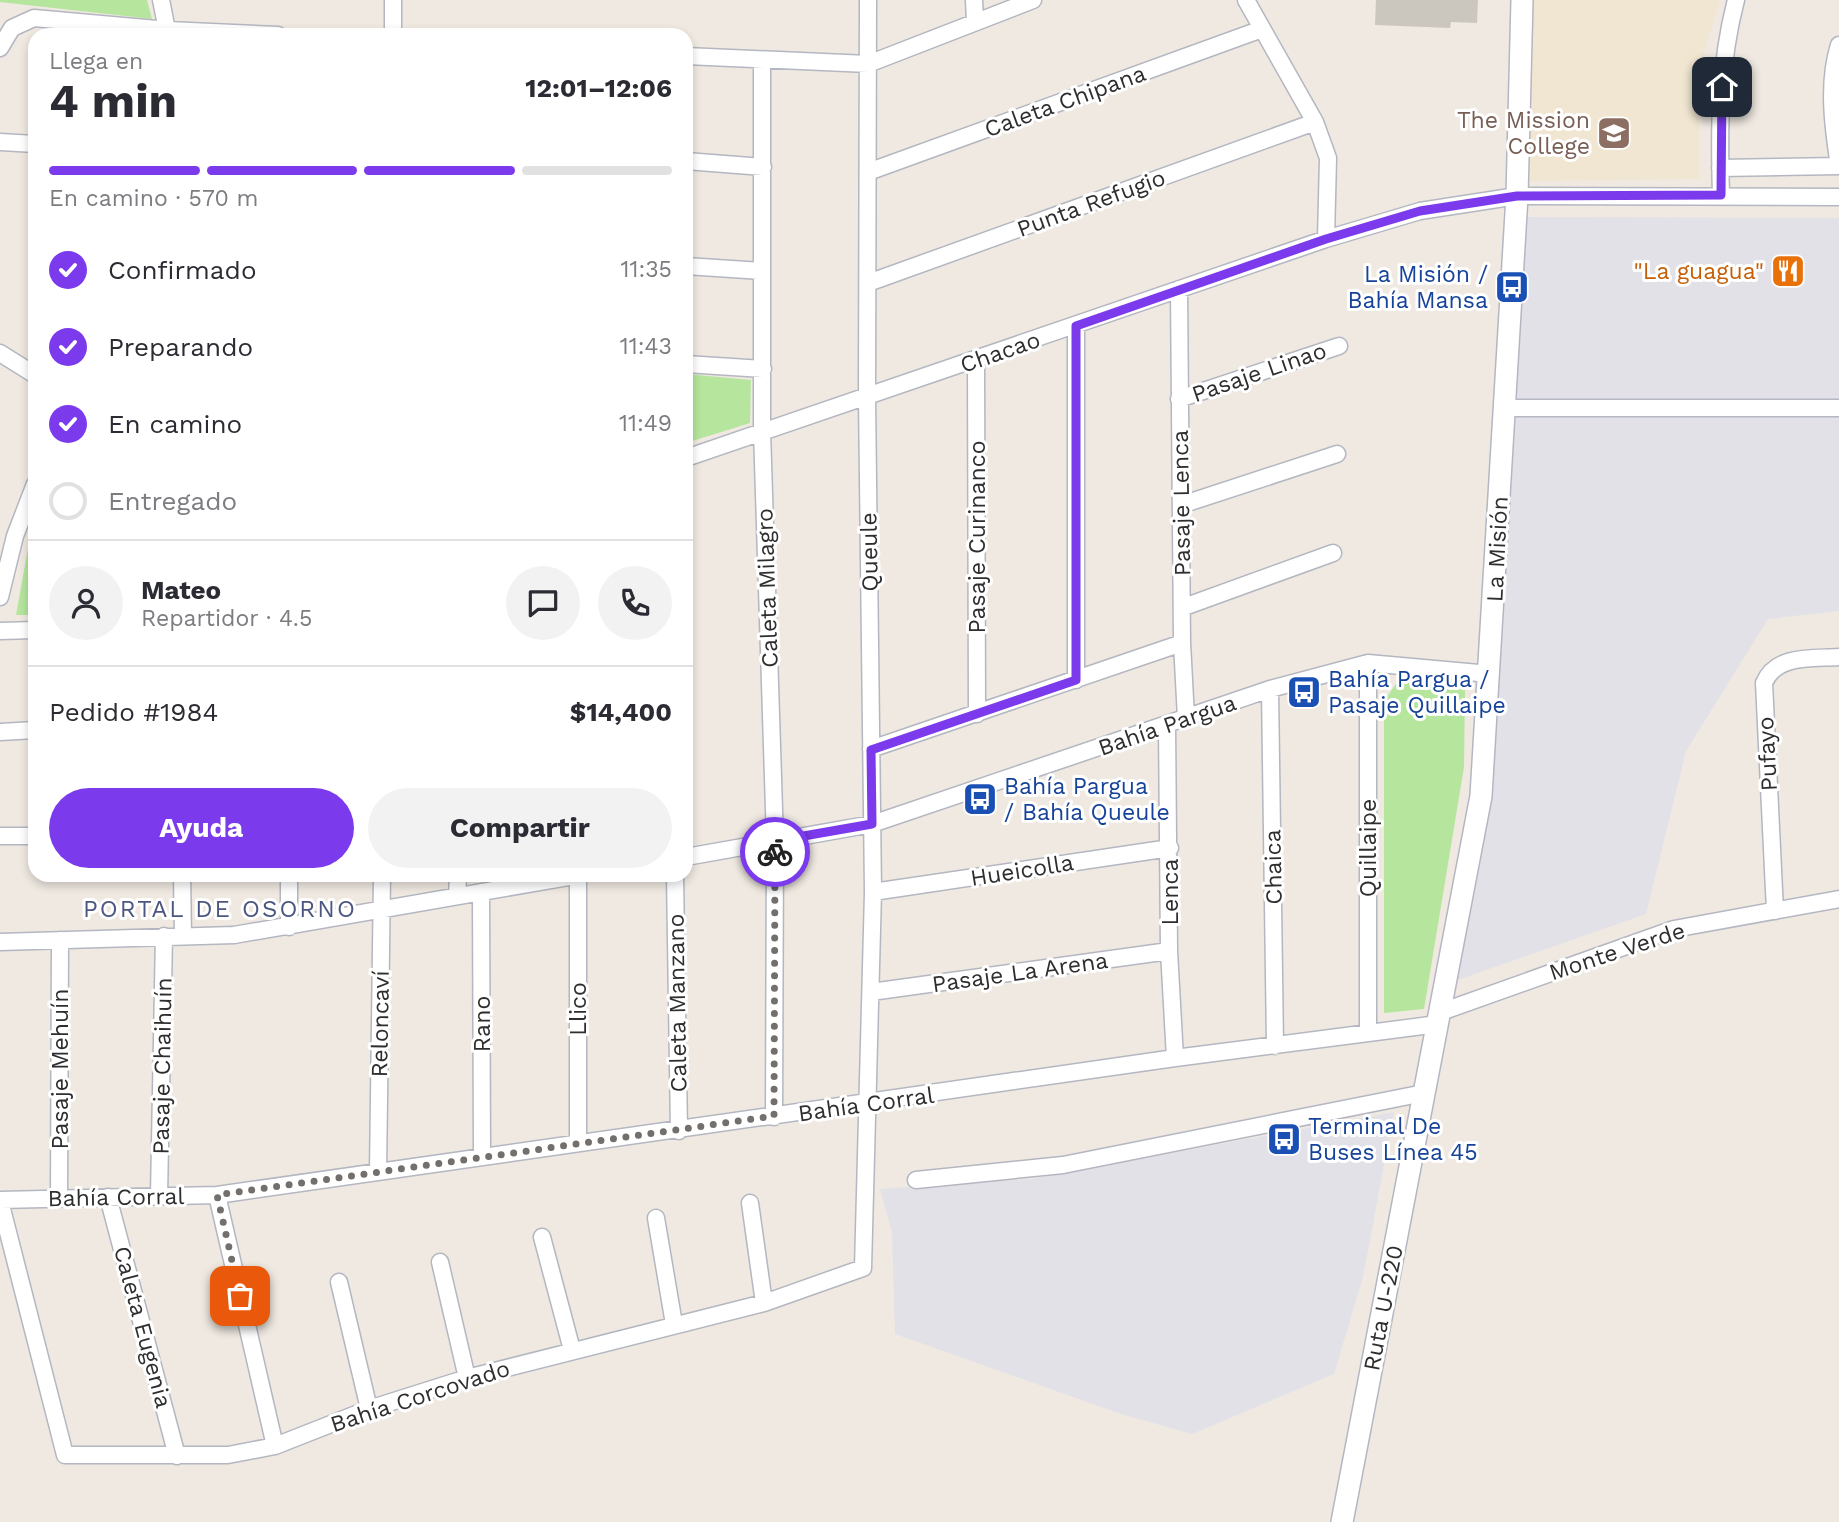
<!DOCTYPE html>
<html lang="es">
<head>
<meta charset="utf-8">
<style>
	:root { --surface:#fff; --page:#f2f2f3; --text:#2b2b33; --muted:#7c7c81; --line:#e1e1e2; --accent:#7c3aed }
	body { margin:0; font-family:"Work Sans",sans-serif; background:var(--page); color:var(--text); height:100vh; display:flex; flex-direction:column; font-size:26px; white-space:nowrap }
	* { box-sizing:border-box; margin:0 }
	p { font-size:23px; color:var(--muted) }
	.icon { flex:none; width:38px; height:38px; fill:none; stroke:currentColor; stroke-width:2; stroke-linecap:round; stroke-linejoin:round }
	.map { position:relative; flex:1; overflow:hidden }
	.drawer { position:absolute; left:28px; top:28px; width:665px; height:854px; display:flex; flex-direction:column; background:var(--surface); border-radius:21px; box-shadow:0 4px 10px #0003 }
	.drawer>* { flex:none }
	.pin { position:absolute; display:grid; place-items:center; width:60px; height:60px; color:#fff; margin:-30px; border-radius:14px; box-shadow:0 4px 10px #0006 }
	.courier { position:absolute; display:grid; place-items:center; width:70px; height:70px; margin:-35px; border:5px solid #7c3aed; border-radius:50%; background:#fff; color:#222; box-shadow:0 2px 9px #0007 }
	.overview em { font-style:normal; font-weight:700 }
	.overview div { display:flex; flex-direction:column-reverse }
	.overview { display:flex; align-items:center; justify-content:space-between; height:119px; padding:0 21px }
	h1 { font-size:46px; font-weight:700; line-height:52px }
	.bar { display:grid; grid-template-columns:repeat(4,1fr); gap:10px 7px; align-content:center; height:84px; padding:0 21px }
	.bar i { height:9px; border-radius:5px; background:var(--line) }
	.bar .selected { background:var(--accent) }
	.bar p { grid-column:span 4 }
	.line { display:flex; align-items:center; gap:18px; padding:0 21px; border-top:2px solid var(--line) }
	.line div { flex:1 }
	.round { display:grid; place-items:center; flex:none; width:74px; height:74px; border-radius:37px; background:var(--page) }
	ol { padding:0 21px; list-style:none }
	li { display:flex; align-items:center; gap:21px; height:77px }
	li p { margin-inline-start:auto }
	li .icon { padding:7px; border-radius:50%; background:var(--accent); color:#fff; stroke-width:4 }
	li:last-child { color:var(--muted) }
	li i { width:38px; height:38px; border:4px solid var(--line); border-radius:50% }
	.primary-button { display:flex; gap:14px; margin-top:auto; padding:14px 21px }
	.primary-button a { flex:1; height:80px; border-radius:42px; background:var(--accent); color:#fff; font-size:28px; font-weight:700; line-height:80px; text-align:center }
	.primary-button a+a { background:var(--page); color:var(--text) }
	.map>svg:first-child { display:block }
	.industrial { fill:#e3e1e8 }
	.education { fill:#f0e6d1 }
	.green { fill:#b6e59e }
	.building { fill:#cbc7bf }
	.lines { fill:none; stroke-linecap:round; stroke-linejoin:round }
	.street-casing { stroke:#b4b7c1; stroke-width:19 }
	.secondary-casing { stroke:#b4b7c1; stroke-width:24 }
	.street { stroke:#fff; stroke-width:16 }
	.secondary { stroke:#fff; stroke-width:21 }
	.done { stroke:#726f6d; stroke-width:7; stroke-dasharray:0 12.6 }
	.route { stroke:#7c3aed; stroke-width:9 }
	.labels { text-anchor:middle; stroke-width:6; stroke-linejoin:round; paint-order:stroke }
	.street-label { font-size:23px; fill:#2e2e2e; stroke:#fff }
	.education-label { font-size:23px; fill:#785e54; stroke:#fff; text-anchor:end }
	.food-label { font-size:23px; fill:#c56008; stroke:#fff; text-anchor:end }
	.transit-label { font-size:23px; fill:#164399; stroke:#fff; text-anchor:start }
	.neighbourhood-label { font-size:24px; letter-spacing:2px; fill:#4d5680; stroke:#fff }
</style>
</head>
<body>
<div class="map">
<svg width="1839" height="1522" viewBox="0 0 1839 1522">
	<rect width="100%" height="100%" fill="#efe9e1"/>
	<path class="industrial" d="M1523,217L1839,218V611L1768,619L1686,751L1646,914L1455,981Z
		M1394,1112L1363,1277L1334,1374L1192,1434L1121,1414L895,1334L892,1232L880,1189L1031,1179Z"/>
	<path class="education" d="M1532,0H1720L1705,48L1699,87V179L1527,181Z"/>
	<path class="green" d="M0,0H147L152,19L0,2Z
		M686,374L751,380L750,423L686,443Z
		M35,518V615H16L32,526Z
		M1398,681L1437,683L1465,690L1464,767L1424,1009L1384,1013V701Z"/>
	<path class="building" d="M1376,0H1478L1477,23L1451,22L1450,28L1375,25Z"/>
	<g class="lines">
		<g class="street-casing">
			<path id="street" d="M161,0L168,35
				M974,0L975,22
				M1246,0L1315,122L1328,158L1326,239
				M393,35V0
				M0,48L12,28L34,18L168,30L278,35
				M686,56L868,64L1033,0
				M762,60V431L775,841L774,1117
				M0,142L35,144
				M686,161L763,167
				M1839,166C1833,127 1827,83 1839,45
				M1720,168L1839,166
				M868,172L1262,29
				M1721,195C1719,129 1719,64 1736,0
				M686,266L762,271
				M868,283L1315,122
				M1179,289L1182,643L1186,718
				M1076,326V680
				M0,353L35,375
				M976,360L977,714
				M686,364L763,369
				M1179,399L1339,346
				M1504,408H1839
				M686,458L1326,239L1420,211L1517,196L1839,197
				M1181,505L1337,454
				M0,597L15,536L35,484
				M1184,607L1333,553
				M0,631L35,630
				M1368,663V1033
				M1270,689L1275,1046
				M1167,725L1169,951L1175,1058
				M0,732L35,730
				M871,749L1182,643
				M0,836H35
				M686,857L872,824L1270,689L1368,663L1490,674
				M182,875L183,936
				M675,875L679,1131
				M481,892L482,1155
				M873,892L1170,848
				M457,896L458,875
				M1775,911L1764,683C1776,654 1812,659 1839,657
				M289,927V875
				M0,942L234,935L580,875
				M871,992L1169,951
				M1441,1012L1674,929L1839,899
				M578,1143V875
				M378,1172L382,875
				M916,1180L1063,1165L1424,1093
				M217,1195L275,1446
				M159,1196L164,936
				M108,1197L177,1456
				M59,1199L60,940
				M0,1200L217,1195L1175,1058L1438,1024
				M0,1201L65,1455H228L275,1446L369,1409L467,1378L764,1303L863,1268L873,892L867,397L868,0
				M750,1203L764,1303
				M656,1218L674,1324
				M542,1237L572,1350
				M440,1262L467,1378
				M339,1282L369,1409"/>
		</g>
		<g class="secondary-casing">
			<path id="secondary" d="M1342,1522L1481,796L1517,196L1522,0"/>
		</g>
		<use href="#street" class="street"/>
		<use href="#secondary" class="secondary"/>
	</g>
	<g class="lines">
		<path class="done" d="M240,1296L217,1195L774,1116L775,852"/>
		<path class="route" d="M775,852V841L872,824L871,750L1076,680V326L1326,239L1420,211L1517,196L1721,195L1722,87"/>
	</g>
	<defs>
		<g id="school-square" transform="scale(1.75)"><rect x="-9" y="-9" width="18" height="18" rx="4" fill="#8d6e63" stroke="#fff"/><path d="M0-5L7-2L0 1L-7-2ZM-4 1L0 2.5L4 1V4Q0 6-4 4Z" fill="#fff"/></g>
		<g id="restaurant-square" transform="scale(1.75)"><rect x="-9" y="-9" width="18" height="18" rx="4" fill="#e8710a" stroke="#fff"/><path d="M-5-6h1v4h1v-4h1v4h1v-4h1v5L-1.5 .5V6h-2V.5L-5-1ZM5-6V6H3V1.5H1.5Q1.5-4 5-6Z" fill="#fff"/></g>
		<g id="bus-square" transform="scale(1.75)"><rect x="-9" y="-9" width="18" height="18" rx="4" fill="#1a4fb4" stroke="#fff"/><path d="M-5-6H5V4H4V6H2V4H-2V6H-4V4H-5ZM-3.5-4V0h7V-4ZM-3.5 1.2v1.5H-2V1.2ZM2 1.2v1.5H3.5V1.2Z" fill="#fff"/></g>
	</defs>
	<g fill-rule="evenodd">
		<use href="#school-square" x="1614" y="133"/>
		<use href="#restaurant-square" x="1788" y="271"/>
		<use href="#bus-square" x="1512" y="287"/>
		<use href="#bus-square" x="1304" y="692"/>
		<use href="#bus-square" x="980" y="799"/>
		<use href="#bus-square" x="1284" y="1139"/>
	</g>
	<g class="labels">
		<g class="street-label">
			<text transform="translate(1065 101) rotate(-20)" y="8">Caleta Chipana</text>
			<text transform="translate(1091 203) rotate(-20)" y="8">Punta Refugio</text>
			<text transform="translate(1000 352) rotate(-19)" y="8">Chacao</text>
			<text transform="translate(1259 372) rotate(-19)" y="8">Pasaje Linao</text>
			<text transform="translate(1181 503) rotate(-91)" y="8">Pasaje Lenca</text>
			<text transform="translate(977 537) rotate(-90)" y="8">Pasaje Curinanco</text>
			<text transform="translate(1497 549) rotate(-87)" y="8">La Misión</text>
			<text transform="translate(869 552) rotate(-91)" y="8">Queule</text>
			<text transform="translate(767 588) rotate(-92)" y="8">Caleta Milagro</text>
			<text transform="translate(1167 725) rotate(-19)" y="8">Bahía Pargua</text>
			<text transform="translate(1767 754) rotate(-93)" y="8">Pufayo</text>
			<text transform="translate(1368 848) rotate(-90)" y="8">Quillaipe</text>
			<text transform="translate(1273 867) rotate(-91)" y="8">Chaica</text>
			<text transform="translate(1022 870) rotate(-9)" y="8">Hueicolla</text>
			<text transform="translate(1170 892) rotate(-90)" y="8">Lenca</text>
			<text transform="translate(1617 951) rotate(-18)" y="8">Monte Verde</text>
			<text transform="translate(1020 972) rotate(-8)" y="8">Pasaje La Arena</text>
			<text transform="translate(677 1003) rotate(-91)" y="8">Caleta Manzano</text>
			<text transform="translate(578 1009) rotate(-90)" y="8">Llico</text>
			<text transform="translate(380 1024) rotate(-89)" y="8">Reloncaví</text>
			<text transform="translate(482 1024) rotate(-90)" y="8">Rano</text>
			<text transform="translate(162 1066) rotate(-89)" y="8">Pasaje Chaihuín</text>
			<text transform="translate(60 1069) rotate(-90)" y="8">Pasaje Mehuín</text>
			<text transform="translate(866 1104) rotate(-8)" y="8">Bahía Corral</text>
			<text transform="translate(116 1197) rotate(-1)" y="8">Bahía Corral</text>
			<text transform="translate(1383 1308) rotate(-79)" y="8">Ruta U-220</text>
			<text transform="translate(143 1327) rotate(75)" y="8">Caleta Eugenia</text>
			<text transform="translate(420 1396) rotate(-18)" y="8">Bahía Corcovado</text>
		</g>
		<g class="education-label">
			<text x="1590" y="128">The Mission<tspan x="1590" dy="26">College</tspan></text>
		</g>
		<g class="food-label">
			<text x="1764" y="279">"La guagua"</text>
		</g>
		<g class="transit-label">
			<text x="1488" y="282" text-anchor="end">La Misión /<tspan x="1488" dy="26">Bahía Mansa</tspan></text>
			<text x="1328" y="687">Bahía Pargua /<tspan x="1328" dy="26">Pasaje Quillaipe</tspan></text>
			<text x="1004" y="794">Bahía Pargua<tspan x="1004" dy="26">/ Bahía Queule</tspan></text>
			<text x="1308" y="1134">Terminal De<tspan x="1308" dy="26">Buses Línea 45</tspan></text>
		</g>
		<g class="neighbourhood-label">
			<text x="220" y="917">PORTAL DE OSORNO</text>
		</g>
	</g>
</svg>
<div class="pin" style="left:240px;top:1296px;background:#ea580c"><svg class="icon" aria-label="bag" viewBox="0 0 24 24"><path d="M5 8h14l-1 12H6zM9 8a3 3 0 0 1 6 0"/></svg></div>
<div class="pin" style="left:1722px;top:87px;background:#1f2937"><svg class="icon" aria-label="home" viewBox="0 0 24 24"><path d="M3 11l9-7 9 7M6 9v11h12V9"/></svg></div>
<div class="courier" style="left:775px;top:852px"><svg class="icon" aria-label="bike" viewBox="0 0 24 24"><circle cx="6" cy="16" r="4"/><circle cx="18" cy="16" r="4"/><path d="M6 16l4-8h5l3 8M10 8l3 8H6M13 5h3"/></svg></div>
<section class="drawer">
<div class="overview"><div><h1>4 min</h1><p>Llega en</p></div><em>12:01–12:06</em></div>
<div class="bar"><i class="selected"></i><i class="selected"></i><i class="selected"></i><i></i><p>En camino · 570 m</p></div>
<ol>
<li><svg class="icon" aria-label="check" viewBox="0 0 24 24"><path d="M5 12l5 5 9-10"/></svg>Confirmado<p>11:35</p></li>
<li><svg class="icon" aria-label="check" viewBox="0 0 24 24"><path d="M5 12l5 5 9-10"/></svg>Preparando<p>11:43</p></li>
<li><svg class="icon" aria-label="check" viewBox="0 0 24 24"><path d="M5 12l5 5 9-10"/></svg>En camino<p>11:49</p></li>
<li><i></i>Entregado</li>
</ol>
<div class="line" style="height:126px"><a class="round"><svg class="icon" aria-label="person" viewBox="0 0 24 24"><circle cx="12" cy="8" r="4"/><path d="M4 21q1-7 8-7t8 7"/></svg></a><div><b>Mateo</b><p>Repartidor · 4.5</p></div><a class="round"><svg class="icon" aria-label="chat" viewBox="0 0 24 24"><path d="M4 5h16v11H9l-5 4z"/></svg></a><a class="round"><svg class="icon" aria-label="phone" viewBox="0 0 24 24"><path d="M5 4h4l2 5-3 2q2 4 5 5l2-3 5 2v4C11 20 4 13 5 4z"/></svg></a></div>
<div class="line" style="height:91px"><div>Pedido #1984</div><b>$14,400</b></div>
<div class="primary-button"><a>Ayuda</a><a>Compartir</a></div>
</section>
</div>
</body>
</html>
